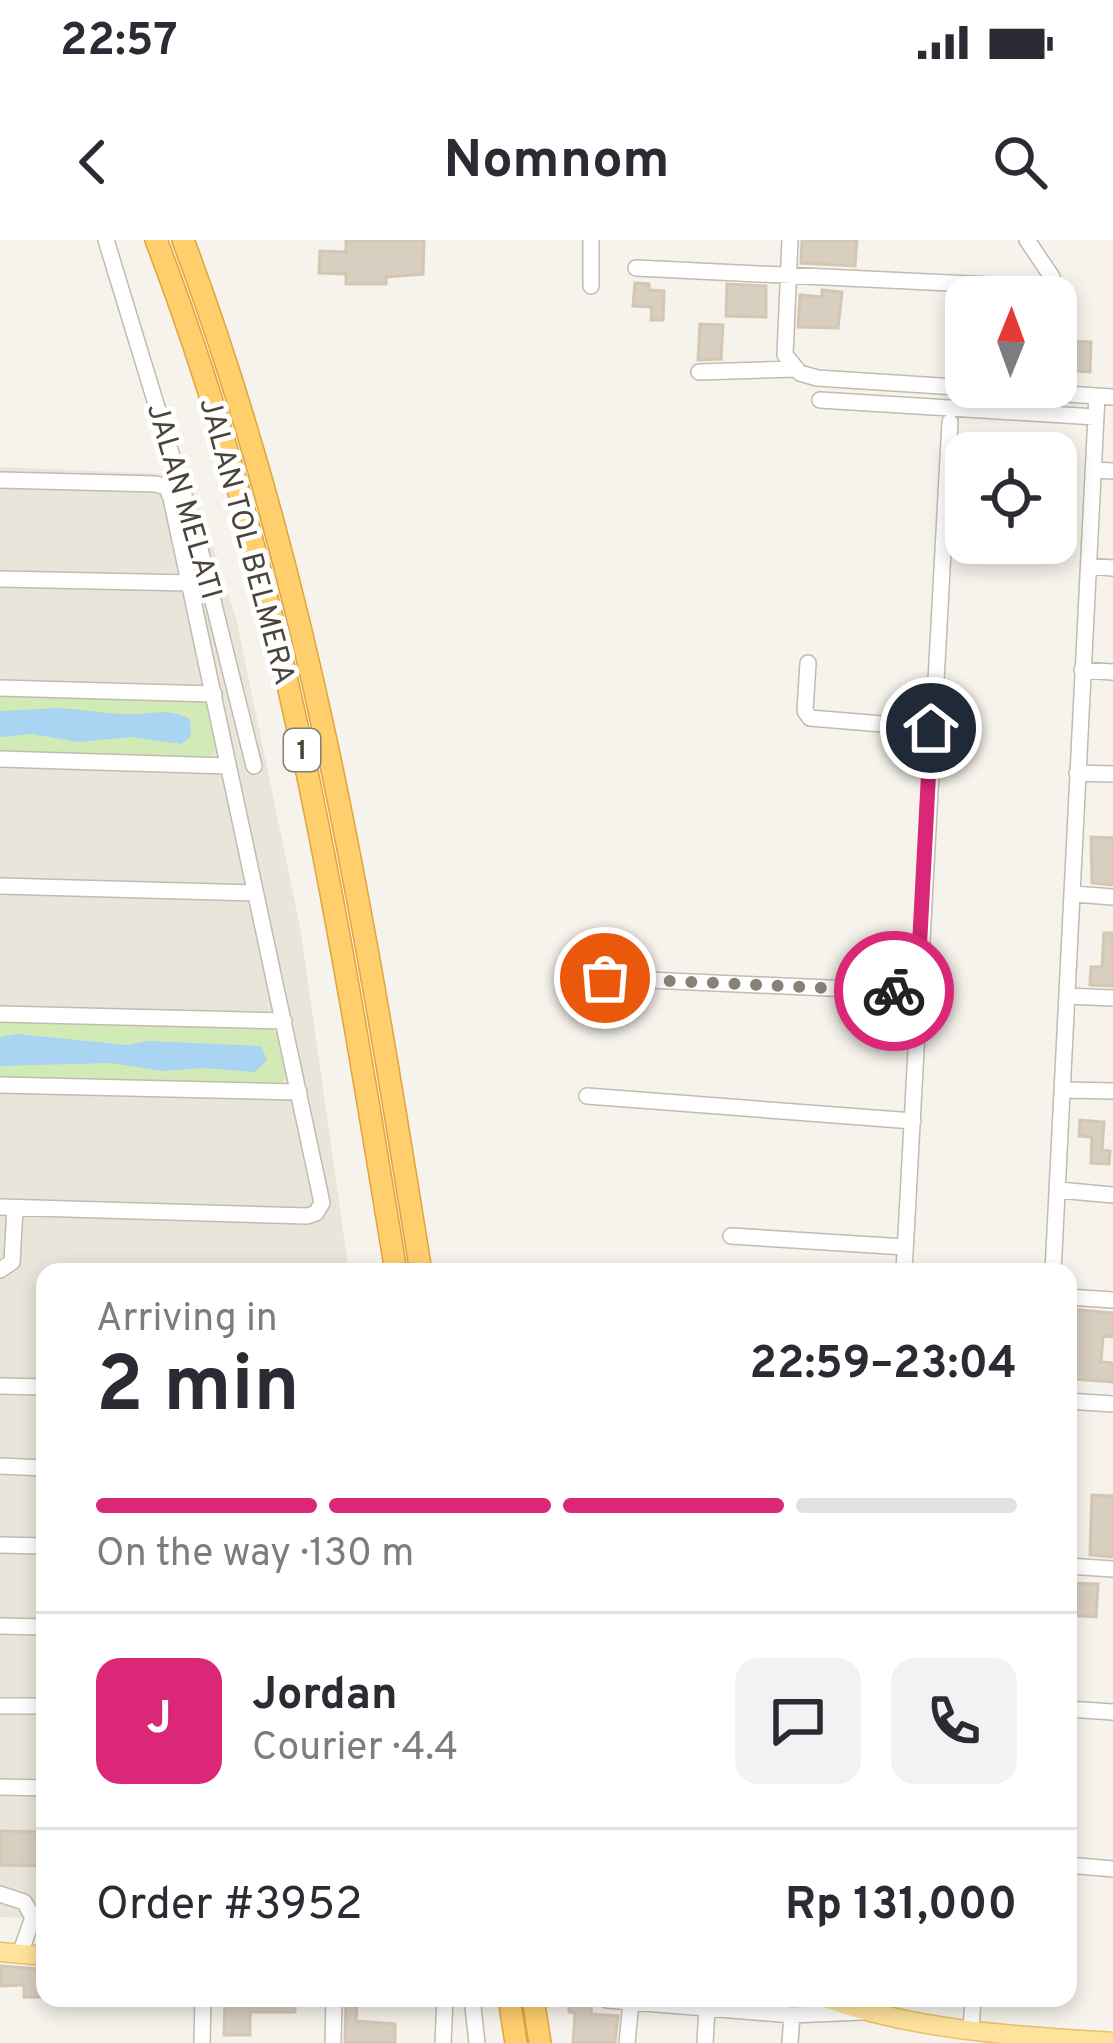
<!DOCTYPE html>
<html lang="en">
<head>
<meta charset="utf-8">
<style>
	:root { --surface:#fff; --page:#f2f2f3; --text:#2b2b33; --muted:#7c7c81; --line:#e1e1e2; --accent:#db2777 }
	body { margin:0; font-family:Overpass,sans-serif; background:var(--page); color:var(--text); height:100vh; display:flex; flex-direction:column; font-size:45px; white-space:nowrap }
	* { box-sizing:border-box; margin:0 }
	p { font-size:39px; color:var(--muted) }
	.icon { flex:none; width:66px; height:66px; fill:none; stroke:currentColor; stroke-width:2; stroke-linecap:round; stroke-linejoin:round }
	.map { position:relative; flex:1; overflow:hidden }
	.details { position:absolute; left:36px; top:1023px; width:1041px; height:744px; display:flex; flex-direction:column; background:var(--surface); border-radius:24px; box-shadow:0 6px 18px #0003 }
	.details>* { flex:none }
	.needle { width:78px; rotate:1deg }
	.fabs { position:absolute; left:945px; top:36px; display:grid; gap:24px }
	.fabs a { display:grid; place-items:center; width:132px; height:132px; border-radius:24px; background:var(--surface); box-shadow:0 6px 18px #0003; font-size:60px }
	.pin { position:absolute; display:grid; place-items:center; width:102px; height:102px; color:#fff; margin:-51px; border:6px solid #fff; border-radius:50%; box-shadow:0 3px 12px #0007 }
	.courier { position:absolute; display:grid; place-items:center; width:120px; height:120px; margin:-60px; border:9px solid #db2777; border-radius:50%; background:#fff; color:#222; box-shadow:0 3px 15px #0007 }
	.overview em { font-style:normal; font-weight:700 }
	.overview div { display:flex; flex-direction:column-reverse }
	.overview { display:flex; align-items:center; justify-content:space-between; height:204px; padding:0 60px }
	h1 { font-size:78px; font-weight:700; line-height:90px }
	.bar { display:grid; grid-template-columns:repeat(4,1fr); gap:18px 12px; align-content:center; height:144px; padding:0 60px }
	.bar i { height:15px; border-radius:9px; background:var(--line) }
	.bar .selected { background:var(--accent) }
	.bar p { grid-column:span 4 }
	.line { display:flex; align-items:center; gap:30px; padding:0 60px; border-top:3px solid var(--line) }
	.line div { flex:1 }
	.round { display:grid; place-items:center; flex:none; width:126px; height:126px; border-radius:24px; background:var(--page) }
	.status { display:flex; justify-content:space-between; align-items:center; height:84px; padding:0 60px; background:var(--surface); direction:ltr }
	.status svg { height:33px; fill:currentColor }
	header { display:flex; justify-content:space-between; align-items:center; height:156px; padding:0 60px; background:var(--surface); font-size:54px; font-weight:700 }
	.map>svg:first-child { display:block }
	.residential { fill:#eae5da }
	.green { fill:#d2eab5 }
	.water { fill:#a9d4f2 }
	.building { fill:#d8cfc1; stroke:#d3c7b4; stroke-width:3 }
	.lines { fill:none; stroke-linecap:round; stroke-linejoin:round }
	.minor-casing { stroke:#c2bbae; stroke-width:18 }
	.major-casing { stroke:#e6c16a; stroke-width:21 }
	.highway-casing { stroke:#e0a43c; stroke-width:24 }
	.minor { stroke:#fff; stroke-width:15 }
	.major { stroke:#ffe39c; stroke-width:18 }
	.highway { stroke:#ffcf6e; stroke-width:21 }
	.done { stroke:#878178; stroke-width:12; stroke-dasharray:0 21.6 }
	.route { stroke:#db2777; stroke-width:15 }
	.labels { text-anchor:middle; stroke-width:10; stroke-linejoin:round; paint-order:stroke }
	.shield { fill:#fff; stroke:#817c74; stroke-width:3 }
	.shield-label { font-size:27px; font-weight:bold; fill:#4b4439 }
	.street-label { font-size:30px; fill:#4b4439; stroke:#fff }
</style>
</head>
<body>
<div class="status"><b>22:57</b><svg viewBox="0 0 49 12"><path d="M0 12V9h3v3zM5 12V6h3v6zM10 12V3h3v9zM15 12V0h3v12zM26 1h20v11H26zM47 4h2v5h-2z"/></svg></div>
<header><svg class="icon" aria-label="back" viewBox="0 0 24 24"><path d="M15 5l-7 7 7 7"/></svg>Nomnom<svg class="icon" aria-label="search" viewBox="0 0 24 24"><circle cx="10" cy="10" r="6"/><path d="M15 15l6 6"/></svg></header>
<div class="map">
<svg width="1113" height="1803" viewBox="0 0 1113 1803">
	<rect width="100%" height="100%" fill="#f6f3ec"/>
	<path class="residential" d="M0,227L189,235L236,378L300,686L349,1032H45V1679L0,1677Z"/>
	<path class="green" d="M0,455L202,460L208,465L218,506L209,518L0,513Z
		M0,780L271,787L278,795L287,835L278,845L0,839Z"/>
	<path class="water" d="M60,468C80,469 100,473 121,474C146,476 167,466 190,479L191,496L181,504L131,497L79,502L32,494L0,497V471Z
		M17,794L127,805L149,801L261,806L267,820L255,832L203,828L163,831L111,823L0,826V797Z"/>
	<path class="building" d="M346,0H424L423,34L386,37V44H346V34L319,33L320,11L346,12Z
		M802,0H857L855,26L801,23Z
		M635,43L649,44V50L664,51L663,80H651L652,67L633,66Z
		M727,44L766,46V77L726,76Z
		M822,50L842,52L838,88L798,87L800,55L822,57Z
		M700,84L723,85L721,119L698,120Z
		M1062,101L1091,102L1090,132L1061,130Z
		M1091,597L1113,598V645L1092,643Z
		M1104,693H1113V746L1090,745L1091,727H1102Z
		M1080,880L1104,882L1102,910L1110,911L1109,924L1091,923L1092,897L1079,896Z
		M1069,1069L1113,1073V1097L1103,1096L1101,1122L1113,1123V1142L1075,1139L1076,1110L1074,1099H1068Z
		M1092,1255L1113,1256V1317L1090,1315Z
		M1068,1343L1098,1344L1096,1377L1068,1375Z
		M0,1591L45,1592V1626L0,1625Z
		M1,1726L40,1729L45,1757H24V1745L1,1746Z
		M225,1758H295V1772H250V1795H224Z
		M569,1758H592L591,1774L618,1776L615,1803H573L575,1773L569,1772Z
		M346,1762H357L356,1781L395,1784V1803H345Z"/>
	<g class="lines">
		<g class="minor-casing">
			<path id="minor" d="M106,0L199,305L254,526
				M790,0L785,115L800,133L817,138L1113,157
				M636,28L1053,48L1052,37L1027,0
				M591,46V0
				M699,132L795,129
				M820,160L1096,177
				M1093,230L1113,231
				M0,240L156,244L166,247L171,258L322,963L316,973L307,976L0,967
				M1089,326L1113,328
				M0,339L190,343
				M808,423L805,471L810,478L931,488
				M1082,430L1113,432
				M0,448L214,454
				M0,519L228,526
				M1077,533L1113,534
				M0,646L255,653
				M1074,654L1113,657
				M605,738L917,752
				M1067,756L1113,758
				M0,774L284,781
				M0,845L299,852
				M1064,850L1113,851
				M587,856L913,881
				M1059,950L1113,955
				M731,996L905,1007
				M0,1030L12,1022L15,968
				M904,1032L950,182
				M1053,1032L1097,156
				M1068,1057L1113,1060
				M0,1146L45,1147
				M1068,1161L1113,1164
				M0,1226L45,1228
				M0,1305L45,1306
				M1068,1326L1113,1329
				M0,1386L45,1387
				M0,1466H45
				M1068,1469L1113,1472
				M0,1547L45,1548
				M1068,1625L1113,1629
				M0,1654L24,1662L33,1677L20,1714
				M472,1758L477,1803
				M607,1760L792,1775L862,1772
				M971,1790L973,1758
				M202,1803L203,1758
				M333,1803L334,1758
				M443,1803L445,1758
				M627,1803L631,1762
				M705,1803L707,1768
				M790,1803L792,1775"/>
		</g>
		<g class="major-casing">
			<path id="major" d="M0,1712L45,1716
				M825,1758C918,1791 1016,1796 1113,1802"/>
		</g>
		<g class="highway-casing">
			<path id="highway" d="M156,0C283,331 339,684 396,1032
				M183,0C308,332 365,683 421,1032
				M509,1758L516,1803
				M533,1758L540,1803"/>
		</g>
		<use href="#minor" class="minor"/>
		<use href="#major" class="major"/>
		<use href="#highway" class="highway"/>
	</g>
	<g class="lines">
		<path class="done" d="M605,738L894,751"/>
		<path class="route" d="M894,751L917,752L931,488"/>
	</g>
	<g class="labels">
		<rect class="shield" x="284" y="489" width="36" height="42" rx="9"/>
		<g class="shield-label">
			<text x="302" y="519">1</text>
		</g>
		<g class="street-label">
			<text transform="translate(185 261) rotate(74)" y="10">JALAN MELATI</text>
			<text transform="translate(248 301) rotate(75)" y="10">JALAN TOL BELMERA</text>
		</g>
	</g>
</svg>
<div class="fabs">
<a><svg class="needle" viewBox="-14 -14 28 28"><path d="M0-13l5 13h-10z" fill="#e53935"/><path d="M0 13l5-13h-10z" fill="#7c7c81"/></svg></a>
<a><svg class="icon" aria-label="locate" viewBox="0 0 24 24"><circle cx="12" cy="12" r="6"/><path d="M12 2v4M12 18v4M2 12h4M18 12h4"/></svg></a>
</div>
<div class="pin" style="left:605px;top:738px;background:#ea580c"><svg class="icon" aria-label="bag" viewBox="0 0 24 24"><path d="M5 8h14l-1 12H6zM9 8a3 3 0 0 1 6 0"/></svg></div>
<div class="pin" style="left:931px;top:488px;background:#1f2937"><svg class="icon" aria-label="home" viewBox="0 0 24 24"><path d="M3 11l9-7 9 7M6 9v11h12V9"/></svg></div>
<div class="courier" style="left:894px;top:751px"><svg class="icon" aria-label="bike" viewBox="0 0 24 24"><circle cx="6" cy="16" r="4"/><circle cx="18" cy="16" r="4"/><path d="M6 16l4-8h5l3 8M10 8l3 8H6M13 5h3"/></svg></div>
<section class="details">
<div class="overview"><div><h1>2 min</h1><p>Arriving in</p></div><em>22:59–23:04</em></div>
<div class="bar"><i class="selected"></i><i class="selected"></i><i class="selected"></i><i></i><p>On the way · 130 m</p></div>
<div class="line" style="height:216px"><b class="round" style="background:var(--accent);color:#fff">J</b><div><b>Jordan</b><p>Courier · 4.4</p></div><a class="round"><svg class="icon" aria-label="chat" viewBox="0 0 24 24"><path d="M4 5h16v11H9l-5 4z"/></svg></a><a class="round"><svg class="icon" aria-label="phone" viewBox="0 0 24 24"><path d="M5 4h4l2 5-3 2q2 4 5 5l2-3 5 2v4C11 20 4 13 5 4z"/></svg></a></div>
<div class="line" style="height:156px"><div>Order #3952</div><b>Rp 131,000</b></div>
</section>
</div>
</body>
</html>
